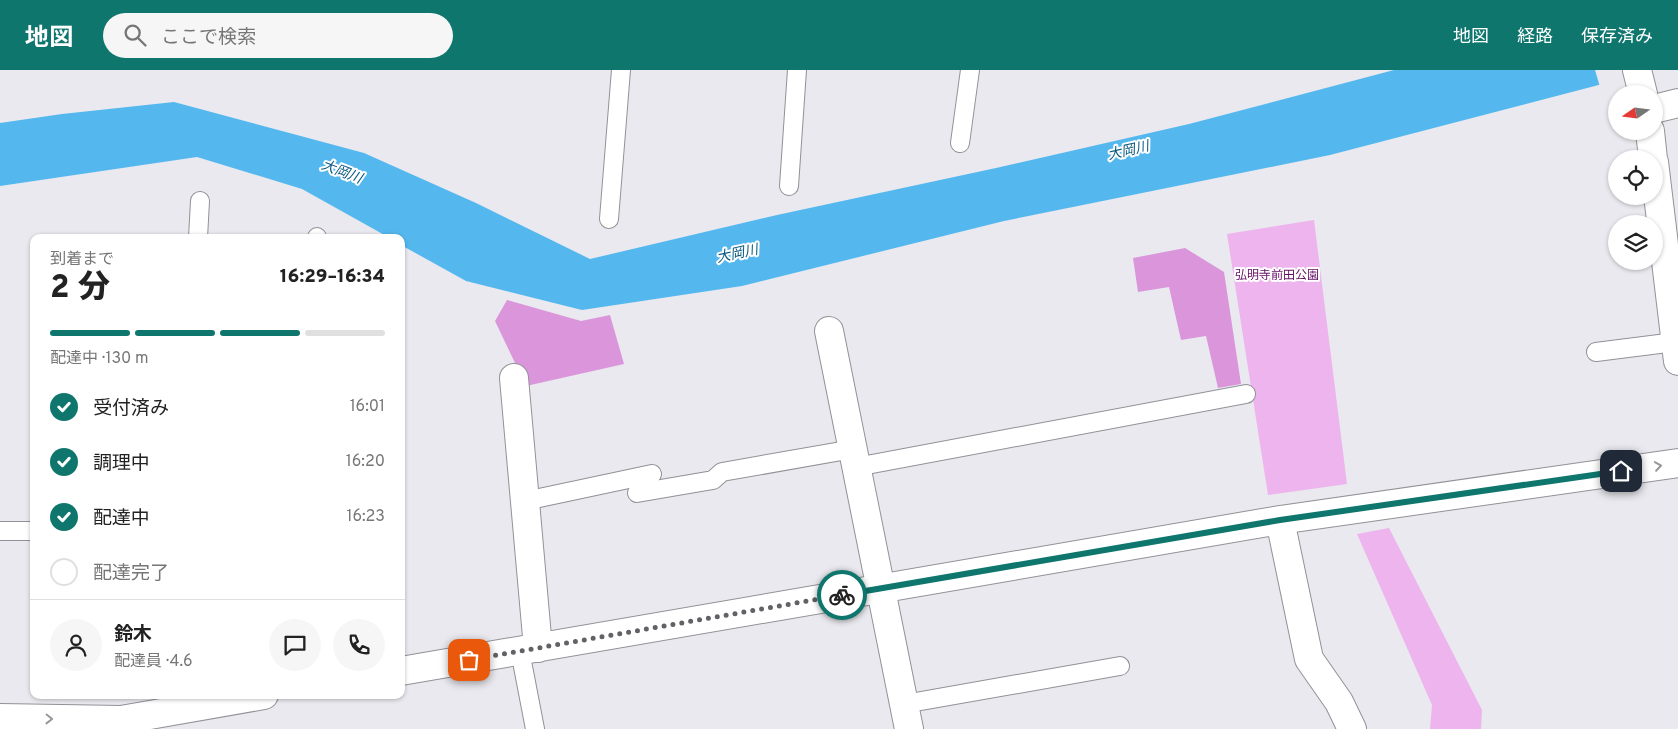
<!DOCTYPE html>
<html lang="ja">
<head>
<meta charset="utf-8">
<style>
	:root { --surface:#fff; --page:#f6f6f6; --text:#222; --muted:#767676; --line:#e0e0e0; --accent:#0f766e }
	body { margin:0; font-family:Overpass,"Noto Sans JP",sans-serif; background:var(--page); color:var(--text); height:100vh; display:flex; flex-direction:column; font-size:19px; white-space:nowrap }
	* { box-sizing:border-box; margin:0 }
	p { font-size:16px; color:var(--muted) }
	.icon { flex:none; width:28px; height:28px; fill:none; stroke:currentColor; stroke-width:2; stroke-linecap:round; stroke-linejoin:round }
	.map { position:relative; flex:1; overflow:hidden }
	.sheet { position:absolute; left:30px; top:164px; width:375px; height:465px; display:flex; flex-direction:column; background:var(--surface); border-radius:10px; box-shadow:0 1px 4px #0004 }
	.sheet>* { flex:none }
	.needle { width:32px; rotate:256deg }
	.controls { position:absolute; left:1608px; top:15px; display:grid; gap:10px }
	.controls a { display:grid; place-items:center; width:55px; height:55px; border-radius:50%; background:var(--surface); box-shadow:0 1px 4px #0004; font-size:25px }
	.pin { position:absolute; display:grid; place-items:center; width:42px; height:42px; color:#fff; margin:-21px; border-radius:10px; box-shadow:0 2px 8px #0006 }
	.courier { position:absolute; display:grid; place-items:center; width:50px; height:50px; margin:-25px; border:4px solid #0f766e; border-radius:50%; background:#fff; color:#222; box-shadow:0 1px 6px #0007 }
	.summary em { font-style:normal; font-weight:800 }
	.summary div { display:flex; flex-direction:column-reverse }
	.summary { display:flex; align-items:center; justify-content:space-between; height:85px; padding:0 20px }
	h1 { font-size:32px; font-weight:800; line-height:38px }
	.bar { display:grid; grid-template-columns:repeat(4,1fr); gap:8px 5px; align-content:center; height:60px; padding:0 20px }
	.bar i { height:6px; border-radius:4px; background:var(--line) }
	.bar .current { background:var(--accent) }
	.bar p { grid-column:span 4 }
	.line { display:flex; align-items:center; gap:12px; padding:0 20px; border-top:1px solid var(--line) }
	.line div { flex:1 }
	.round { display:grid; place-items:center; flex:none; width:52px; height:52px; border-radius:26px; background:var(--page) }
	ol { padding:0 20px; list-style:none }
	li { display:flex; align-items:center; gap:15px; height:55px }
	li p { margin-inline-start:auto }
	li .icon { padding:5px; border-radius:50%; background:var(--accent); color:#fff; stroke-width:4 }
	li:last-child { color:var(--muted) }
	li i { width:28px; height:28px; border:2px solid var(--line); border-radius:50% }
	header { display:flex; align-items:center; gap:30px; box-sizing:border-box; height:70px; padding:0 25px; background:var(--accent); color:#fff }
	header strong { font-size:24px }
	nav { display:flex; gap:28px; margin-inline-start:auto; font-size:18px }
	.search { width:350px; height:45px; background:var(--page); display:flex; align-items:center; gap:12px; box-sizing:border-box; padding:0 18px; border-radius:28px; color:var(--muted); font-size:19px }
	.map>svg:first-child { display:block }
	.green { fill:#edb4ed }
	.forest { fill:#db96db }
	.water { fill:#54b8ef }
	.pier { fill:#e9e9ef }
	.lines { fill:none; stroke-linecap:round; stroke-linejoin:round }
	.service-casing { stroke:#919297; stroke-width:20 }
	.minor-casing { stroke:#919297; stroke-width:30 }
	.service { stroke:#fff; stroke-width:18 }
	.minor { stroke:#fff; stroke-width:28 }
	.oneway { stroke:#989899 }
	.done { stroke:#626266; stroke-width:5; stroke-dasharray:0 9 }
	.route { stroke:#0f766e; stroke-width:6 }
	.labels { text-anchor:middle; stroke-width:4; stroke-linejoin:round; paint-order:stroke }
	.park-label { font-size:12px; fill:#620d65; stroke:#fff }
	.water-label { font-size:14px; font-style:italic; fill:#0a5a7f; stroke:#fff }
</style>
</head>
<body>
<header>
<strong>地図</strong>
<div class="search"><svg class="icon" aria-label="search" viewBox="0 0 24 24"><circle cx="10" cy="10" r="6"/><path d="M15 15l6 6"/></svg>ここで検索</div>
<nav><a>地図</a><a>経路</a><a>保存済み</a></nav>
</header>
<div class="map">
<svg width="1678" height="659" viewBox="0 0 1678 659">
	<rect width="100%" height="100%" fill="#e9e9ef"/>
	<path class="green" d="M1314,150L1347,414L1268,425L1227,164Z
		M1389,458L1482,640L1481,659H1430L1432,635L1357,464Z"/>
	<path class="forest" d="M1185,178L1224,202L1241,314L1218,318L1206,266L1181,270L1169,217L1138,222L1133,188Z
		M507,230L581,251L610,245L624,294L526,316L495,251Z"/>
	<path class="water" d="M1394,0H1656L1330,85L1004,151L742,216L582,240L466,211L401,175V168L388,167L302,119L197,87L0,116V53L62,44L174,32L364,83L476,133L590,189L777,145L996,98L1189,54Z"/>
	<path class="pier" d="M1595,0H1659L1657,2L1600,17Z"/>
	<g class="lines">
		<g class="service-casing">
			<path id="service" d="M960,73L970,0
				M789,116L797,0
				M609,149L621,0
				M198,168L200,131
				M317,168V167
				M1596,282L1675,272
				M856,397L1246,324
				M637,423L713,410L722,402L853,379
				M525,431L652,404
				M0,461H34
				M520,581L535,659
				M904,634L1120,596"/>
		</g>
		<g class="minor-casing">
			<path id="minor" d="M1637,0L1643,24
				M1654,39L1678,33
				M1650,61L1653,89
				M1654,92L1678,291
				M829,261L909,659
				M514,308L538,578
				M1280,450L1309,589L1339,632L1352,659
				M401,601L1280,450L1678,393
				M0,648L121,650L264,625"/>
		</g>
		<use href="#service" class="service"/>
		<use href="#minor" class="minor"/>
	</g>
	<defs><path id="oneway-chevron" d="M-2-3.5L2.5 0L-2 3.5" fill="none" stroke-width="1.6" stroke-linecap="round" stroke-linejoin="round" transform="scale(1.25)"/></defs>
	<g class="oneway">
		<use href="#oneway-chevron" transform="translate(1658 396) rotate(-8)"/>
		<use href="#oneway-chevron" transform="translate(49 649) rotate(1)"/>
	</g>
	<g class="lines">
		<path class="done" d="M469,590L842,525"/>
		<path class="route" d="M842,525L1280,450L1621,401"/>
	</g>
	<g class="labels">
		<g class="park-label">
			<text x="1277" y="209">弘明寺前田公園</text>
		</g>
		<g class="water-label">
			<text transform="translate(1128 80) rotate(-13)" y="5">大岡川</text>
			<text transform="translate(342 101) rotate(21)" y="5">大岡川</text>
			<text transform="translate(737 183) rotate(-12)" y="5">大岡川</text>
		</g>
	</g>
</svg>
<div class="controls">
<a><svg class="needle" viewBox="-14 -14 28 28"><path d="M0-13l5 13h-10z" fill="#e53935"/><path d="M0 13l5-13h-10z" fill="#767676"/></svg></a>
<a><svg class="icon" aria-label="locate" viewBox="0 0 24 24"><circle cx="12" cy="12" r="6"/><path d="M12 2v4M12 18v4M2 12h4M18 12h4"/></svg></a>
<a><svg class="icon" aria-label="layers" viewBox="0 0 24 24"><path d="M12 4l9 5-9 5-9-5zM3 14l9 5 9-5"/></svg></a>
</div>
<div class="pin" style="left:469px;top:590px;background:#ea580c"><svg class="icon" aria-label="bag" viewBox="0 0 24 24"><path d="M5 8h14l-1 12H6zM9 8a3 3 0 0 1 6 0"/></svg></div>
<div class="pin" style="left:1621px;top:401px;background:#1f2937"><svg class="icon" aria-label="home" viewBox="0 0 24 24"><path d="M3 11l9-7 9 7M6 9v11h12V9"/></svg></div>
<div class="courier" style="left:842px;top:525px"><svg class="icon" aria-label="bike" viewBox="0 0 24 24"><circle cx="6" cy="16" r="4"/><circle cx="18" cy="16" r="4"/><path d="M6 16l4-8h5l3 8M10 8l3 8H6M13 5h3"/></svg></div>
<section class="sheet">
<div class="summary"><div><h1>2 分</h1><p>到着まで</p></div><em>16:29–16:34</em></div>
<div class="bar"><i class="current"></i><i class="current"></i><i class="current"></i><i></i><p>配達中 · 130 m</p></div>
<ol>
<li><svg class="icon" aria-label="check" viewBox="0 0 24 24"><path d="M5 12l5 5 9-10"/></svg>受付済み<p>16:01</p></li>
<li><svg class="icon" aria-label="check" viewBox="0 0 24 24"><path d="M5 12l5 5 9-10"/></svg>調理中<p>16:20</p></li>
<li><svg class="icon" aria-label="check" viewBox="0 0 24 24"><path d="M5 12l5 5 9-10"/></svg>配達中<p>16:23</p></li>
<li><i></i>配達完了</li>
</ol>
<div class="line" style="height:90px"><a class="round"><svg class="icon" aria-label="person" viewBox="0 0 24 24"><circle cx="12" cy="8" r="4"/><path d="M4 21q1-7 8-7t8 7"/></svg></a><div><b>鈴木</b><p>配達員 · 4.6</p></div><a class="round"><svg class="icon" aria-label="chat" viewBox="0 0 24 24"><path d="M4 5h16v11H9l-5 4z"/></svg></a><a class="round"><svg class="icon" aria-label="phone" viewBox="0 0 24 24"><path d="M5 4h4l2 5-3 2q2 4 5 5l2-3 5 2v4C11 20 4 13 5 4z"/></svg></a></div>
</section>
</div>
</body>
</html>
